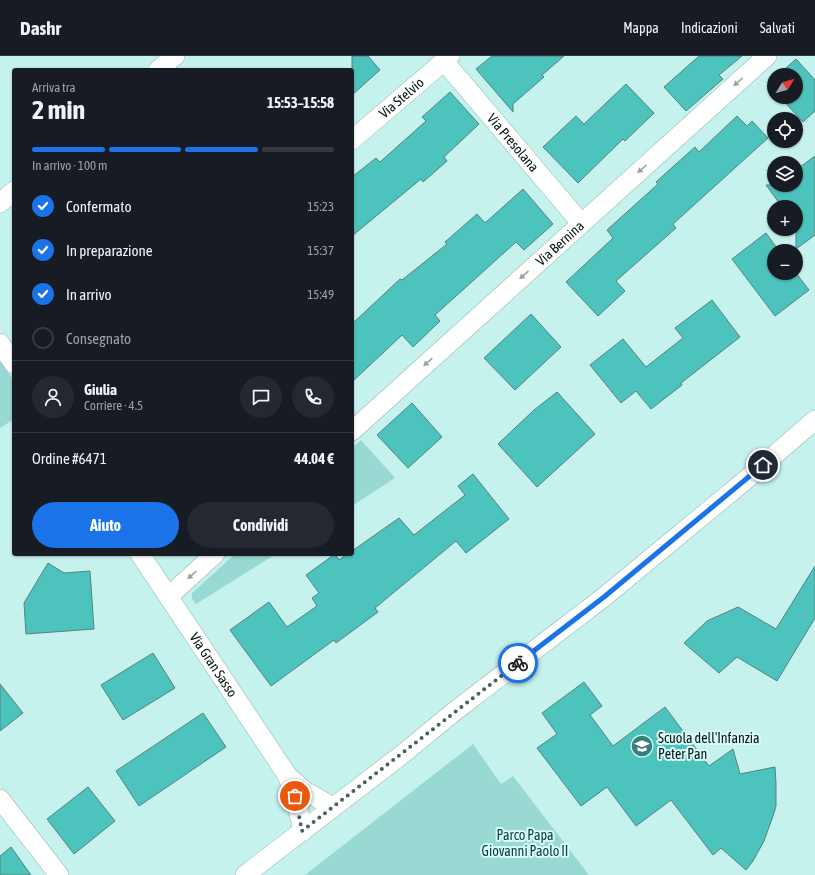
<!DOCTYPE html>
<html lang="it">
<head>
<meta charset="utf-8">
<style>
	:root { --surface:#171b24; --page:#242831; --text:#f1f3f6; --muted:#9ea1a6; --line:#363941; --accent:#1a73e8 }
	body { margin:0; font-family:"Asap Condensed",sans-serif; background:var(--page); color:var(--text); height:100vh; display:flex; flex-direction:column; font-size:15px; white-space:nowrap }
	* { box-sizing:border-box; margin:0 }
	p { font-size:13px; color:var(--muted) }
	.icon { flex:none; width:22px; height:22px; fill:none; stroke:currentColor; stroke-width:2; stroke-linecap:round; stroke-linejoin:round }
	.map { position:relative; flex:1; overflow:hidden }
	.drawer { position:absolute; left:12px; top:12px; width:342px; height:488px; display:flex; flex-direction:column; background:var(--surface); border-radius:4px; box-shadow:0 1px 3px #0004 }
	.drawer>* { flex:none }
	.needle { width:26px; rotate:53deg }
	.fabs { position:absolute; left:767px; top:12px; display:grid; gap:8px }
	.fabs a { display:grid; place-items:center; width:36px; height:36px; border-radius:50%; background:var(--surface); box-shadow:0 1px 3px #0004; font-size:20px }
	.pin { position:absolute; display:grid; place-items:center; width:34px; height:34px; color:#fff; margin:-17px; border:2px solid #fff; border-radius:50%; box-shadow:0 1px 4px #0007 }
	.courier { position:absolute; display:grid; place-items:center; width:40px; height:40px; margin:-20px; border:3px solid #1a73e8; border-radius:50%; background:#fff; color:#222; box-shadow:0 1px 5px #0007 }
	.headline em { font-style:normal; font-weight:700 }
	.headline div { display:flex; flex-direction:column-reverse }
	.headline { display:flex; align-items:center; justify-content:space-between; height:68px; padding:0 20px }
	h1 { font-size:26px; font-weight:700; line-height:30px }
	.bar { display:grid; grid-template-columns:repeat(4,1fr); gap:6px 4px; align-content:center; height:48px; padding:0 20px }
	.bar i { height:5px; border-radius:3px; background:var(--line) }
	.bar .active { background:var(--accent) }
	.bar p { grid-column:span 4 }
	.line { display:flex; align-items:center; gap:10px; padding:0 20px; border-top:1px solid var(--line) }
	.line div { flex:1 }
	.round { display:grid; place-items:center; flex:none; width:42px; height:42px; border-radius:21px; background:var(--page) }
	ol { padding:0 20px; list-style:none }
	li { display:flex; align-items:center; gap:12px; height:44px }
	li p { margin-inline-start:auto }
	li .icon { padding:4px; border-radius:50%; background:var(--accent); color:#fff; stroke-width:4 }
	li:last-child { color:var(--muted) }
	li i { width:22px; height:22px; border:2px solid var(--line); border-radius:50% }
	.primary-button { display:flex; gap:8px; margin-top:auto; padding:8px 20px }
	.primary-button a { flex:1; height:46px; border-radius:24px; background:var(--accent); color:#fff; font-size:16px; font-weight:700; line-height:46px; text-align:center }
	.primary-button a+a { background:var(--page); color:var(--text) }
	header { display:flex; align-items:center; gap:24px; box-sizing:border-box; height:56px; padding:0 20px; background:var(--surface); border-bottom:1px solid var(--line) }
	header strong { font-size:19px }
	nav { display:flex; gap:22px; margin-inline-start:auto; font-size:14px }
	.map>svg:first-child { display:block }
	.green { fill:#99d9d4 }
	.building { fill:#4dc3bd; stroke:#58807e }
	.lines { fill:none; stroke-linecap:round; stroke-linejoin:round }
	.minor-casing { stroke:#8eb8b5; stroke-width:20 }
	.minor { stroke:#fff; stroke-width:19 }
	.oneway { fill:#9ba1a1 }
	.done { stroke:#486260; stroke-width:4; stroke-dasharray:0 7.2 }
	.route { stroke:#1a73e8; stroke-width:5 }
	.labels { text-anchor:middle; stroke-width:4; stroke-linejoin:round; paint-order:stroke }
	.street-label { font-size:14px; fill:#041413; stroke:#dafdfa }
	.poi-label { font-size:14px; fill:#041413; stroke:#dafdfa; text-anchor:start }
	.park-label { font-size:14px; fill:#023c39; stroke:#dafdfa }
</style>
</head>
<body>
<header>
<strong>Dashr</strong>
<nav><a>Mappa</a><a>Indicazioni</a><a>Salvati</a></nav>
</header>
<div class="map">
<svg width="815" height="819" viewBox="0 0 815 819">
	<rect width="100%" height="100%" fill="#c6f2ee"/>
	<path class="green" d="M0,304L14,325V363L0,372Z
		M361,384L395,422L352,450V392Z
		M235,498H276L196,548L192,543V537Z
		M473,688L501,728L513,720L589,819H305Z"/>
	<path class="building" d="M352,0H368L380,14L352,39Z
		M492,0H564L542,19L544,21L513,48V56L476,13Z
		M699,0H742L719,19L723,23L686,55L664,31Z
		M796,3L815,24V55L803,66L780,41H796V19H778Z
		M774,22V35L768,28Z
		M626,28L654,57L625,85L623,83L578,127L543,91L576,60L584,68Z
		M450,36L479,68L444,101L447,105L423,126L421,123L352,180V121L376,102L380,106L426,65L422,61Z
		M737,60L747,70L752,65L768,82L673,168L676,172L616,225L625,235L598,260L566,226L613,182L607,174L658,128L656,126L695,91L699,96Z
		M815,100V179L796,193V151H782L766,129H796V114Z
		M523,133L553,168L524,194L516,186L435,259L440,265L413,291L402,279L352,326V268L400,223L402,224L447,188L445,186L477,158L485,167Z
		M766,177L779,195H774V217H796L809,234L775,260L732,203Z
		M712,244L740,281L681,327L682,329L651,353L636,335L621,347L590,309L623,283L646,311L683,282L675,272Z
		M531,258L561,291L515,334L484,302Z
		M557,336L595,378L537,431L498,388L534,354Z
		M412,347L442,381L408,412L377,379Z
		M473,418L509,463L466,497L456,485L375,552L378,556L336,587L334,584L271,630L230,574L269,546L287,571L317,550L312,542L319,537L306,519L335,498L339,504L347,498H352V495L399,462L414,479L465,439L458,430Z
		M48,507L64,517L90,515L94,573L26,578L24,547Z
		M815,510V562L777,625L737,601L719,617L684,587L707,565L738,551L776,573Z
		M153,597L175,632L123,664L101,629Z
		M584,626L602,650L590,659L613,690L665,651L709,710L733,693L740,718L775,711L776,728V750L773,760L764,785L753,805L746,814L721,792L713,799L671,744L636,770L607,731L581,750L537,692L557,678L542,657Z
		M0,628L23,657L0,675Z
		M203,657L226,691L139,750L116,715Z
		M88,731L115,765L74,798L47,763Z
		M11,791L31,819H0V800Z"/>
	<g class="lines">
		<g class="minor-casing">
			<g id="minor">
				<path id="s1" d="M444,5L581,167"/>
				<path d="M158,14L175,0"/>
				<path id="s2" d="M352,84L450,0"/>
				<path d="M0,147L14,135"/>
				<path d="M0,287L14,308"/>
				<path id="s3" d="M352,375L767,0"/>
				<path id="s4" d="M140,498L287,719L295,740L303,775"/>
				<path d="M169,540L215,498"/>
				<path d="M288,720L305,735L333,751"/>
				<path d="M0,743L59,819"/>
				<path d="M245,819L404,697L455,655L604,541L742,427L815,364"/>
			</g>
		</g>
		<use href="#minor" class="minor"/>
	</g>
	<defs><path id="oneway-solid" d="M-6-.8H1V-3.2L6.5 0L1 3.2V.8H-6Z"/></defs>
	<g class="oneway">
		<use href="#oneway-solid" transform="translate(738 26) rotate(138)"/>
		<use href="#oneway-solid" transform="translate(642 113) rotate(138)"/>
		<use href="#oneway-solid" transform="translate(524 219) rotate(138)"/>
		<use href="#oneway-solid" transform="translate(428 306) rotate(138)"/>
		<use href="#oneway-solid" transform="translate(192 519) rotate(138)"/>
	</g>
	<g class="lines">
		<path class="done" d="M295,740L302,775L518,607"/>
		<path class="route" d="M518,607L604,541L763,409"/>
	</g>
	<defs>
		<g id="school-disc" transform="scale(1.15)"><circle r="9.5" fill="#377f7b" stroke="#dafdfa"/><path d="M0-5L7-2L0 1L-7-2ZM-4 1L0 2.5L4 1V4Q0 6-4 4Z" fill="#fff"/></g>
	</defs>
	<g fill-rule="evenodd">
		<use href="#school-disc" x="642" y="690"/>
	</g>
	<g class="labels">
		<g class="street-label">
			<text dy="5" stroke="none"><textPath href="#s2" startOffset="65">Via Stelvio</textPath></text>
			<text dy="5" stroke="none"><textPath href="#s1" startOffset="107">Via Presolana</textPath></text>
			<text dy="5" stroke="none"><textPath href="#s3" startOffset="280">Via Bernina</textPath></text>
			<text dy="5" stroke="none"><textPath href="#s4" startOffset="133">Via Gran Sasso</textPath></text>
		</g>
		<g class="poi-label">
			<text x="658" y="687">Scuola dell'Infanzia<tspan x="658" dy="16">Peter Pan</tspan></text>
		</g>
		<g class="park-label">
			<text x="525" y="784">Parco Papa<tspan x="525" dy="16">Giovanni Paolo II</tspan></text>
		</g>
	</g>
</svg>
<div class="fabs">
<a><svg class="needle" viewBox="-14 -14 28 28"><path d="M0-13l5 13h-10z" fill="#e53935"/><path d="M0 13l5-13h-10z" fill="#9ea1a6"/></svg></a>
<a><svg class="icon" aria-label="locate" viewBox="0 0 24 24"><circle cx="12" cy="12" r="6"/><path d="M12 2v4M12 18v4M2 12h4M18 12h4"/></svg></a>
<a><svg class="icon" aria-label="layers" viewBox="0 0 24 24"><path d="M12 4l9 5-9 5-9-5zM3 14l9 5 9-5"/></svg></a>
<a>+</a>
<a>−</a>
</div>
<div class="pin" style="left:295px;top:740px;background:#ea580c"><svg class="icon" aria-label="bag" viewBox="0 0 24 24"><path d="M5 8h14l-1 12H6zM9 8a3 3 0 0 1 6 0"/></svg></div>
<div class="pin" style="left:763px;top:409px;background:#1f2937"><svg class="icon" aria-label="home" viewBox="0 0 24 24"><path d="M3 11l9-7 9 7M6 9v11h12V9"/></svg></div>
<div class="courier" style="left:518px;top:607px"><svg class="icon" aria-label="bike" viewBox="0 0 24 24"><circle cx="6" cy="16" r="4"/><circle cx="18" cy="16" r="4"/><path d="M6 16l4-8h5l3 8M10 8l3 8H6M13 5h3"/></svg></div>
<section class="drawer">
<div class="headline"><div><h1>2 min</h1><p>Arriva tra</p></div><em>15:53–15:58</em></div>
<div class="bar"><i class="active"></i><i class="active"></i><i class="active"></i><i></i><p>In arrivo · 100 m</p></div>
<ol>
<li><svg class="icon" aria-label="check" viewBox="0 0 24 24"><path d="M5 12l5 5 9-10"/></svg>Confermato<p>15:23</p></li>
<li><svg class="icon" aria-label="check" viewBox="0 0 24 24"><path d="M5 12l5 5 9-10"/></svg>In preparazione<p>15:37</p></li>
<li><svg class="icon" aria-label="check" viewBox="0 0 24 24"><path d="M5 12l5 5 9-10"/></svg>In arrivo<p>15:49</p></li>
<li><i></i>Consegnato</li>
</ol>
<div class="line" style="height:72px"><a class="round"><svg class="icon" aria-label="person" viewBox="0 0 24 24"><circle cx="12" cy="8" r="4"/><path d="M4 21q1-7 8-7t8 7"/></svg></a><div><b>Giulia</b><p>Corriere · 4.5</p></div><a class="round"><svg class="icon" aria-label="chat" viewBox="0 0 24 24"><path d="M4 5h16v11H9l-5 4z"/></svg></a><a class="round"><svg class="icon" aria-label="phone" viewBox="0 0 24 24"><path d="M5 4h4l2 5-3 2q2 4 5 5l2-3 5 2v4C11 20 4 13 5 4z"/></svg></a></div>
<div class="line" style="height:52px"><div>Ordine #6471</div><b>44.04 €</b></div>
<div class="primary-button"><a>Aiuto</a><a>Condividi</a></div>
</section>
</div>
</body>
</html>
